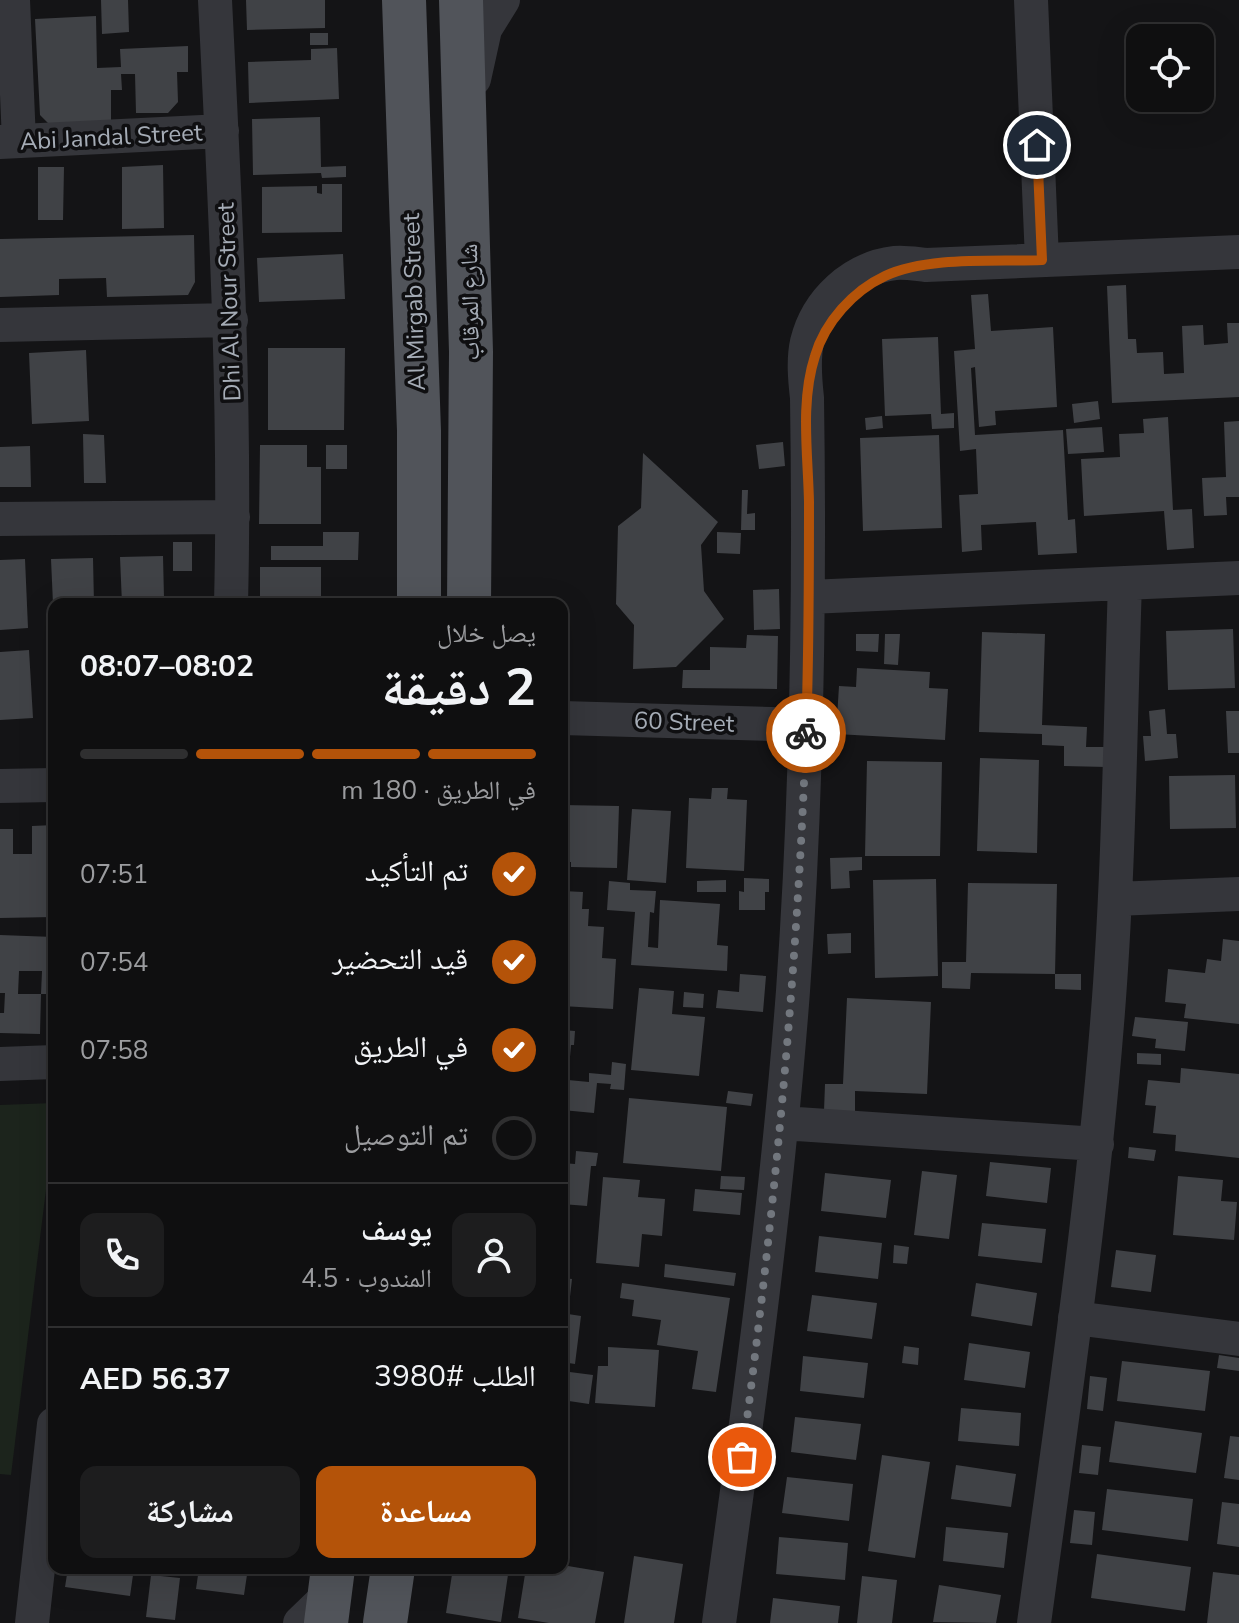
<!DOCTYPE html>
<html lang="ar">
<head>
<meta charset="utf-8">
<style>
	:root { --surface:#0f0f10; --page:#1d1d1e; --text:#f1f3f6; --muted:#9b9c9f; --line:#2f2f30; --accent:#b45309 }
	body { margin:0; font-family:"Nunito Sans","Noto Naskh Arabic",sans-serif; background:var(--page); color:var(--text); direction:rtl; height:100vh; display:flex; flex-direction:column; font-size:30px; white-space:nowrap }
	* { box-sizing:border-box; margin:0 }
	p { font-size:26px; color:var(--muted) }
	.icon { flex:none; width:44px; height:44px; fill:none; stroke:currentColor; stroke-width:2; stroke-linecap:round; stroke-linejoin:round }
	.map { position:relative; flex:1; overflow:hidden; direction:ltr }
	.drawer { position:absolute; left:48px; top:598px; width:520px; height:976px; display:flex; flex-direction:column; background:var(--surface); border-radius:16px; box-shadow:0 8px 32px #0002,0 0 0 2px var(--line); direction:rtl }
	.drawer>* { flex:none }
	.controls { position:absolute; left:1126px; top:24px; display:grid; gap:16px }
	.controls a { display:grid; place-items:center; width:88px; height:88px; border-radius:16px; background:var(--surface); box-shadow:0 8px 32px #0002,0 0 0 2px var(--line); font-size:40px }
	.pin { position:absolute; display:grid; place-items:center; width:68px; height:68px; color:#fff; margin:-34px; border:4px solid #fff; border-radius:50%; box-shadow:0 2px 8px #0007 }
	.courier { position:absolute; display:grid; place-items:center; width:80px; height:80px; margin:-40px; border:6px solid #b45309; border-radius:50%; background:#fff; color:#222; box-shadow:0 2px 10px #0007 }
	.head em { font-style:normal; font-weight:700 }
	.head div { display:flex; flex-direction:column-reverse }
	.head { display:flex; align-items:center; justify-content:space-between; height:136px; padding:0 32px }
	h1 { font-size:52px; font-weight:700; line-height:60px }
	.bar { display:grid; grid-template-columns:repeat(4,1fr); gap:12px 8px; align-content:center; height:96px; padding:0 32px }
	.bar i { height:10px; border-radius:6px; background:var(--line) }
	.bar .active { background:var(--accent) }
	.bar p { grid-column:span 4 }
	.line { display:flex; align-items:center; gap:20px; padding:0 32px; border-top:2px solid var(--line) }
	.line div { flex:1 }
	.round { display:grid; place-items:center; flex:none; width:84px; height:84px; border-radius:16px; background:var(--page) }
	ol { padding:0 32px; list-style:none }
	li { display:flex; align-items:center; gap:24px; height:88px }
	li p { margin-inline-start:auto }
	li .icon { padding:8px; border-radius:50%; background:var(--accent); color:#fff; stroke-width:4 }
	li:last-child { color:var(--muted) }
	li i { width:44px; height:44px; border:4px solid var(--line); border-radius:50% }
	.action { display:flex; gap:16px; margin-top:auto; padding:16px 32px }
	.action a { flex:1; height:92px; border-radius:16px; background:var(--accent); color:#fff; font-size:32px; font-weight:700; line-height:92px; text-align:center }
	.action a+a { background:var(--page); color:var(--text) }
	.map>svg:first-child { display:block }
	.green { fill:#1c241c }
	.building { fill:#404246; fill-rule:evenodd }
	.lines { fill:none; stroke-linecap:round; stroke-linejoin:round }
	.minor { stroke:#35363b; stroke-width:34 }
	.major { stroke:#51545a; stroke-width:44 }
	.done { stroke:#72777e; stroke-width:8; stroke-dasharray:0 14.4 }
	.route { stroke:#b45309; stroke-width:10 }
	.labels { text-anchor:middle; stroke-width:7; stroke-linejoin:round; paint-order:stroke }
	.street-label { font-size:24px; fill:#a5acb6; stroke:#0f0f11 }
</style>
</head>
<body>
<div class="map">
<svg width="1239" height="1623" viewBox="0 0 1239 1623">
	<rect width="100%" height="100%" fill="#141416"/>
	<path class="green" d="M54,1103V1124L11,1475L0,1474V1105Z"/>
	<path class="building" d="M101,0H128L129,32L102,34Z
		M246,0H325V28L247,30Z
		M96,16L97,68L121,67L120,49L188,46V72H177L178,102L168,113H136L135,74H121L122,90H111V121L49,124L40,115L35,19Z
		M310,33H328V45H310Z
		M337,48L339,99L249,103L248,62L311,60V49Z
		M320,117L321,167L346,166V177L322,178L321,173L253,175L252,119Z
		M163,165L164,228L122,229V167Z
		M38,167H64L63,220H38Z
		M322,184H342V232L262,233V187L317,186V193L322,194Z
		M194,235L195,282L188,295L107,297L106,278L59,279V295L0,297V239Z
		M343,254L345,299L259,302L257,258Z
		M1126,285L1128,339H1136L1137,353L1163,352L1164,374L1184,373L1182,326L1203,325L1204,345L1228,343L1227,323H1239V397L1112,403L1107,286Z
		M988,294L991,331L1053,327L1057,407L995,411L996,425L979,427L975,367L971,368L975,435L1063,430L1068,520L1075,519L1077,553L1038,555L1036,522L981,525L982,550L962,552L959,495L978,494L976,449L960,451L954,351L975,349L971,295Z
		M938,337L941,414L954,413V428L932,429L931,414L885,416L882,339Z
		M268,348H345L344,430H268Z
		M86,350L89,421L32,424L29,353Z
		M1098,401L1100,419L1074,423L1072,404Z
		M882,416L883,428L866,430L865,418Z
		M1168,417L1173,510L1192,509L1194,548L1167,550L1164,511L1084,516L1081,459L1120,457L1119,434L1144,433L1143,419Z
		M1239,421V497H1226L1227,515L1204,516L1202,478L1226,477L1224,422Z
		M1102,427L1104,452L1068,454L1066,429Z
		M83,434L104,435L106,483H84Z
		M939,435L942,528L863,531L860,438Z
		M783,442L785,466L759,469L756,445Z
		M260,445H307V467H321V524H259Z
		M326,445H347V469H326Z
		M30,446L31,487H0V447Z
		M643,453L718,522L701,545L704,591L724,619L676,667L633,669L634,625L616,604L618,526L641,508Z
		M742,490H748L747,514L755,513V530H741Z
		M323,532H359L358,560H271V546H323Z
		M717,532L741,533L740,554L717,553Z
		M173,542H192V571H173Z
		M163,556L164,598H173V604H122L120,557Z
		M93,558L94,604H53L51,559Z
		M25,559L28,628L0,630V560Z
		M260,567H321V604H260Z
		M779,589L780,629L754,630L753,590Z
		M1233,629L1235,688L1168,690L1166,631Z
		M982,632L1045,634L1042,725L1087,727L1086,747H1108L1107,767L1064,766V746L1042,745V734L979,732Z
		M856,634H879L878,652L856,651Z
		M885,634H900L898,665L884,664Z
		M747,635L778,636L777,689L682,688L683,670H710V647L746,648Z
		M29,650L33,718L0,720V652Z
		M857,668L930,672L929,688L948,689L945,740L836,734L839,686L856,687Z
		M1165,709L1167,734H1176L1178,758L1145,761L1143,736H1151L1149,711Z
		M1226,711H1239V753H1228Z
		M980,758L1039,760L1037,853L977,851Z
		M867,761L942,762L940,856H865Z
		M1235,775L1236,828L1170,829L1169,776Z
		M712,788H728L727,799L747,800L744,871L686,868L689,798L711,799Z
		M562,805L619,806L617,868L571,867V862H562Z
		M632,809L671,811L666,883L627,880Z
		M54,825V917L0,918V829H13V854H32V826Z
		M862,857V870L849,871L850,888L831,889L830,858Z
		M744,878L769,879V892H765V910H739V891L744,892Z
		M936,879L938,976L875,978L873,880Z
		M726,880V892H697V881Z
		M609,881L630,883V890L656,891L654,913L650,912L648,947L658,948L660,900L720,904L717,945L728,946L727,971L631,965L635,912L607,910Z
		M968,883L1057,884L1055,974L971,973L970,989L942,988V962H966Z
		M562,891L583,892L582,909H589L588,926L604,927L602,958L616,959L613,1009L562,1006Z
		M851,933V953L828,954L827,934Z
		M0,935L54,937V994H41L40,1034L0,1033V1013H4L5,993H0ZM19,971H42L41,994H18Z
		M1223,939L1239,941V1024L1184,1018L1186,1004L1165,1002L1168,969L1205,973L1207,959L1221,961Z
		M740,974L766,976L763,1012L716,1008L718,990L739,992Z
		M1055,974H1081V990L1055,989Z
		M639,988L674,991L672,1014L705,1017L699,1076L631,1070Z
		M684,992L704,994L703,1008L683,1007Z
		M847,998L931,1002L927,1094L855,1091V1113L824,1111L825,1084H843Z
		M1135,1017L1188,1022L1185,1051L1155,1048L1156,1039L1132,1036Z
		M562,1030L575,1031L574,1045H571L568,1080L589,1082V1073L611,1075L612,1062L626,1064L624,1090L610,1089L611,1084L597,1083L594,1113L562,1110Z
		M1137,1053L1161,1054V1065L1137,1064Z
		M1181,1068L1239,1074V1158L1175,1151L1176,1135L1153,1133L1156,1106L1145,1105L1148,1080L1180,1083Z
		M728,1091L753,1094L751,1106L726,1103Z
		M629,1098L727,1107L721,1171L623,1163Z
		M1129,1147L1156,1150L1154,1161L1128,1158Z
		M576,1151L598,1153L596,1166H591L587,1206L562,1204V1163L575,1164Z
		M990,1162L1051,1168L1047,1203L986,1196Z
		M922,1171L957,1175L949,1239L914,1235Z
		M825,1173L891,1180L886,1218L821,1211Z
		M721,1176L745,1177L744,1190L720,1189Z
		M1178,1176L1223,1180L1221,1201L1237,1202L1234,1240L1173,1235Z
		M603,1177L640,1180L638,1197L665,1199L662,1236L642,1234L639,1267L596,1263Z
		M695,1189L742,1193L740,1215L693,1211Z
		M982,1223L1046,1229L1042,1263L978,1256Z
		M819,1236L882,1243L878,1279L815,1272Z
		M894,1245L909,1247L907,1264L893,1263Z
		M1116,1250L1156,1255L1151,1292L1111,1287Z
		M665,1264L736,1273L734,1286L664,1277Z
		M562,1278L572,1279L568,1314L581,1316L575,1364L562,1362Z
		M622,1283L730,1298L716,1392L692,1389L698,1351L657,1345L661,1320L632,1316L634,1300L620,1298Z
		M976,1283L1037,1293L1032,1326L971,1316Z
		M812,1295L877,1303L872,1339L807,1331Z
		M969,1343L1030,1352L1025,1388L964,1380Z
		M904,1346L919,1348L918,1365L902,1363Z
		M608,1347L659,1350L655,1407L595,1403L598,1366H608Z
		M1219,1355L1239,1358V1371L1217,1368Z
		M803,1356L868,1363L864,1398L800,1391Z
		M1122,1361L1210,1371L1205,1411L1117,1401Z
		M562,1371L593,1375L589,1404L562,1400Z
		M1090,1376L1107,1378L1103,1411L1087,1409Z
		M961,1408L1021,1413L1019,1446L958,1441Z
		M795,1417L861,1424L856,1460L791,1452Z
		M1115,1421L1202,1433L1196,1473L1109,1462Z
		M1230,1436L1239,1437V1480L1224,1478Z
		M1082,1445L1101,1447L1098,1475L1079,1473Z
		M882,1455L930,1462L915,1558L868,1551Z
		M956,1465L1016,1474L1011,1507L951,1499Z
		M787,1477L853,1484L849,1521L782,1513Z
		M1107,1489L1193,1499L1188,1541L1102,1530Z
		M1222,1502L1239,1504V1547L1217,1544Z
		M1074,1510L1095,1512L1092,1545L1070,1543Z
		M946,1527L1008,1533L1004,1568L943,1561Z
		M779,1537L848,1543L845,1580L776,1574Z
		M1097,1554L1191,1567L1185,1611L1091,1598Z
		M634,1556L683,1564L674,1623H624Z
		M562,1565L604,1572L595,1623H549L518,1618L526,1568H562Z
		M68,1568H134L130,1596L65,1587Z
		M199,1568H248L244,1595L196,1589Z
		M453,1568H509L501,1622L446,1613Z
		M1213,1572L1239,1575V1623H1207Z
		M151,1575L180,1578L175,1620L146,1617Z
		M862,1576L897,1580L892,1623H857Z
		M939,1585L1001,1595L996,1623L933,1622Z
		M773,1598L840,1606L838,1623H770Z"/>
	<g class="lines">
		<path class="minor" d="M13,0L19,141
			M215,0C225,202 236,402 231,604
			M1031,0L1042,260
			M474,79L485,29L503,0
			M0,142L222,131
			M0,325L231,320
			M0,519L233,517
			M809,597L1239,578
			M562,718L806,725
			M0,786L54,785
			M1115,899L1239,894
			M0,1064L54,1062
			M782,1123L1097,1144
			M1075,1318L1239,1339
			M32,1623L54,1424
			M300,1623L329,1595
			M719,1623C748,1413 777,1203 793,991C807,794 810,596 807,398C805,380 803,360 807,342C817,301 852,268 895,263C905,262 916,264 926,265L1239,252
			M1034,1623C1061,1424 1091,1224 1107,1024C1119,877 1120,730 1125,583"/>
		<path class="major" d="M404,0L419,431V604
			M461,0L471,352L469,604
			M326,1623L333,1568
			M385,1623L393,1568"/>
	</g>
	<g class="lines">
		<path class="done" d="M742,1457C774,1217 797,976 806,733"/>
		<path class="route" d="M806,733C809,656 809,579 809,502C808,454 800,402 815,356C825,322 853,291 885,276C929,256 995,262 1042,260L1037,145"/>
	</g>
	<g class="labels">
		<g class="street-label">
			<text transform="translate(111 137) rotate(-3)" y="8">Abi Jandal Street</text>
			<text transform="translate(229 302) rotate(-92)" y="8">Dhi Al Nour Street</text>
			<text transform="translate(414 302) rotate(-92)" y="8">Al Mirgab Street</text>
			<text transform="translate(470 302) rotate(-91)" y="8">شارع المرقاب</text>
			<text transform="translate(684 722) rotate(2)" y="8">60 Street</text>
		</g>
	</g>
</svg>
<div class="controls">
<a><svg class="icon" aria-label="locate" viewBox="0 0 24 24"><circle cx="12" cy="12" r="6"/><path d="M12 2v4M12 18v4M2 12h4M18 12h4"/></svg></a>
</div>
<div class="pin" style="left:742px;top:1457px;background:#ea580c"><svg class="icon" aria-label="bag" viewBox="0 0 24 24"><path d="M5 8h14l-1 12H6zM9 8a3 3 0 0 1 6 0"/></svg></div>
<div class="pin" style="left:1037px;top:145px;background:#1f2937"><svg class="icon" aria-label="home" viewBox="0 0 24 24"><path d="M3 11l9-7 9 7M6 9v11h12V9"/></svg></div>
<div class="courier" style="left:806px;top:733px"><svg class="icon" aria-label="bike" viewBox="0 0 24 24"><circle cx="6" cy="16" r="4"/><circle cx="18" cy="16" r="4"/><path d="M6 16l4-8h5l3 8M10 8l3 8H6M13 5h3"/></svg></div>
<section class="drawer">
<div class="head"><div><h1>2 دقيقة</h1><p>يصل خلال</p></div><em>08:02–08:07</em></div>
<div class="bar"><i class="active"></i><i class="active"></i><i class="active"></i><i></i><p>في الطريق · 180 m</p></div>
<ol>
<li><svg class="icon" aria-label="check" viewBox="0 0 24 24"><path d="M5 12l5 5 9-10"/></svg>تم التأكيد<p>07:51</p></li>
<li><svg class="icon" aria-label="check" viewBox="0 0 24 24"><path d="M5 12l5 5 9-10"/></svg>قيد التحضير<p>07:54</p></li>
<li><svg class="icon" aria-label="check" viewBox="0 0 24 24"><path d="M5 12l5 5 9-10"/></svg>في الطريق<p>07:58</p></li>
<li><i></i>تم التوصيل</li>
</ol>
<div class="line" style="height:144px"><a class="round"><svg class="icon" aria-label="person" viewBox="0 0 24 24"><circle cx="12" cy="8" r="4"/><path d="M4 21q1-7 8-7t8 7"/></svg></a><div><b>يوسف</b><p>المندوب · 4.5</p></div><a class="round"><svg class="icon" aria-label="phone" viewBox="0 0 24 24"><path d="M5 4h4l2 5-3 2q2 4 5 5l2-3 5 2v4C11 20 4 13 5 4z"/></svg></a></div>
<div class="line" style="height:104px"><div>الطلب #3980</div><b>AED 56.37</b></div>
<div class="action"><a>مساعدة</a><a>مشاركة</a></div>
</section>
</div>
</body>
</html>
